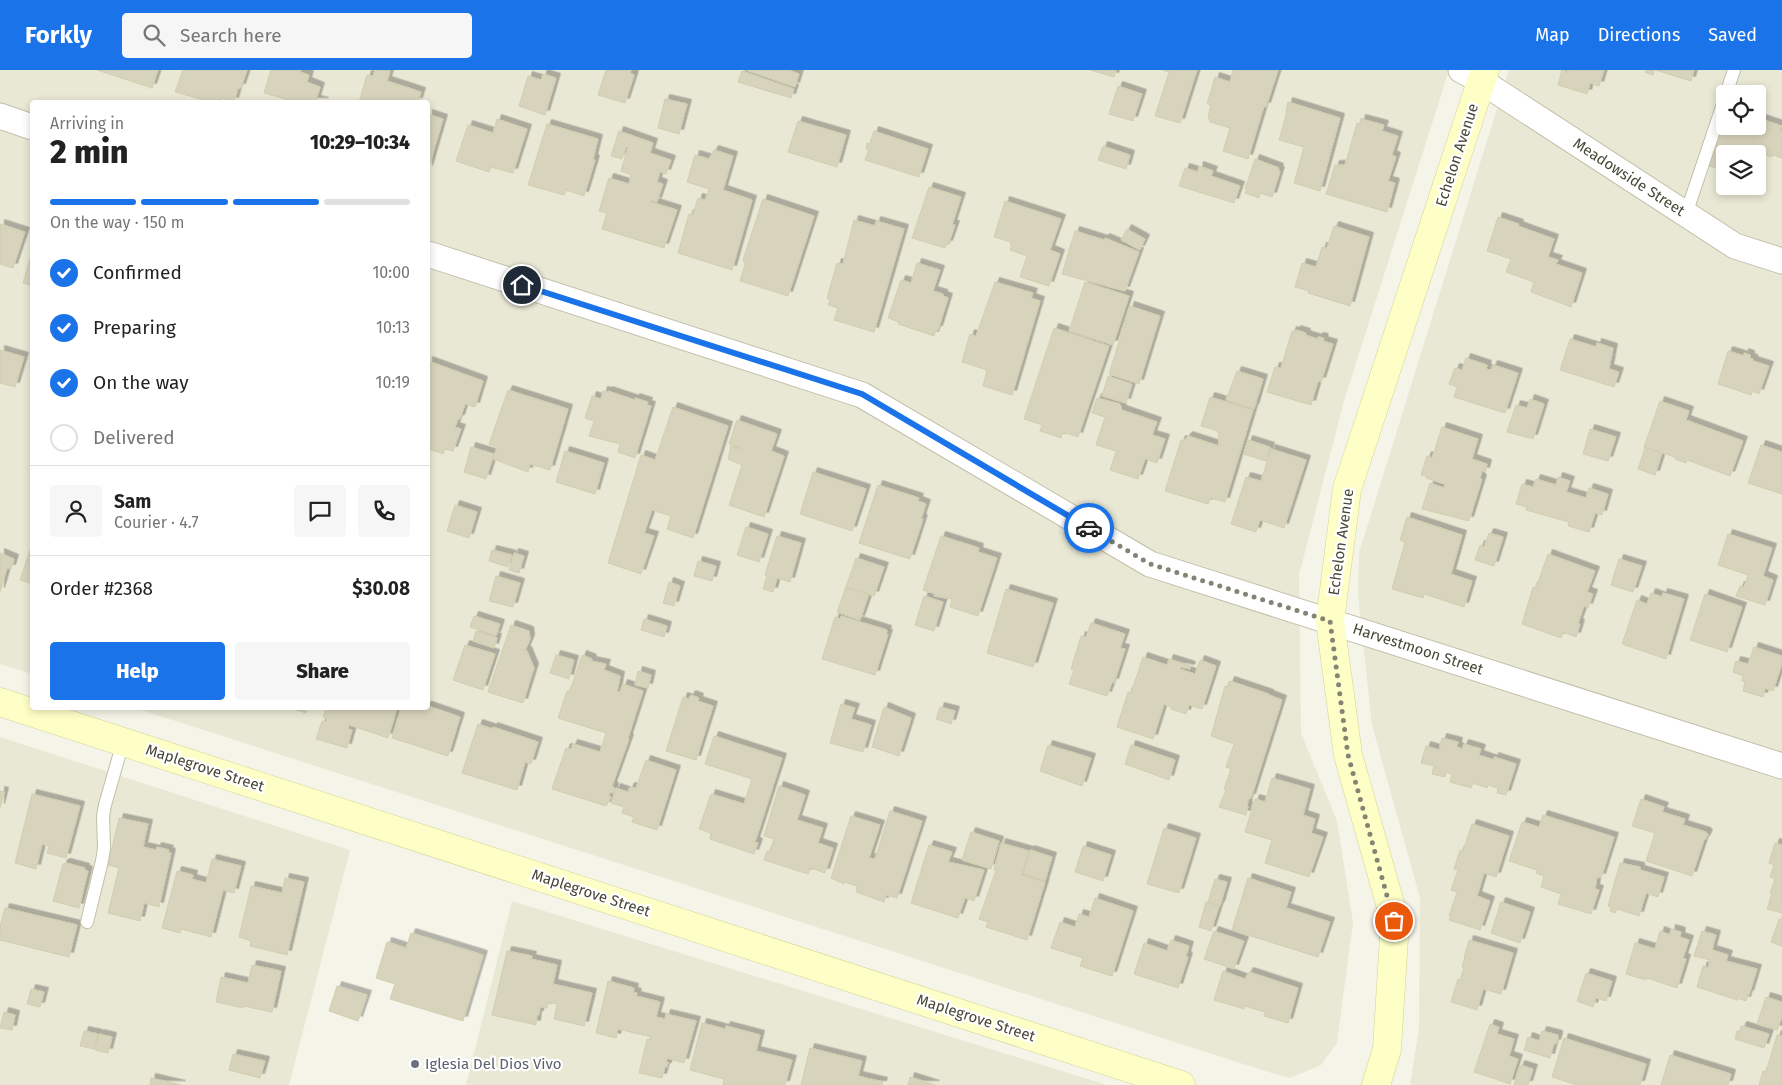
<!DOCTYPE html>
<html lang="en">
<head>
<meta charset="utf-8">
<style>
	:root { --surface:#fff; --page:#f6f6f6; --text:#222; --muted:#767676; --line:#e0e0e0; --accent:#1a73e8 }
	body { margin:0; font-family:"Fira Sans",sans-serif; background:var(--page); color:var(--text); height:100vh; display:flex; flex-direction:column; font-size:19px; white-space:nowrap }
	* { box-sizing:border-box; margin:0 }
	p { font-size:16px; color:var(--muted) }
	.icon { flex:none; width:28px; height:28px; fill:none; stroke:currentColor; stroke-width:2; stroke-linecap:round; stroke-linejoin:round }
	.map { position:relative; flex:1; overflow:hidden }
	.side { position:absolute; left:30px; top:30px; width:400px; height:610px; display:flex; flex-direction:column; background:var(--surface); border-radius:5px; box-shadow:0 2px 8px #0003 }
	.side>* { flex:none }
	.tools { position:absolute; left:1716px; top:15px; display:grid; gap:10px }
	.tools a { display:grid; place-items:center; width:50px; height:50px; border-radius:5px; background:var(--surface); box-shadow:0 2px 8px #0003; font-size:25px }
	.pin { position:absolute; display:grid; place-items:center; width:42px; height:42px; color:#fff; margin:-21px; border:2px solid #fff; border-radius:50%; box-shadow:0 1px 5px #0007 }
	.courier { position:absolute; display:grid; place-items:center; width:50px; height:50px; margin:-25px; border:4px solid #1a73e8; border-radius:50%; background:#fff; color:#222; box-shadow:0 1px 6px #0007 }
	.overview em { font-style:normal; font-weight:800 }
	.overview div { display:flex; flex-direction:column-reverse }
	.overview { display:flex; align-items:center; justify-content:space-between; height:85px; padding:0 20px }
	h1 { font-size:32px; font-weight:800; line-height:38px }
	.bar { display:grid; grid-template-columns:repeat(4,1fr); gap:8px 5px; align-content:center; height:60px; padding:0 20px }
	.bar i { height:6px; border-radius:4px; background:var(--line) }
	.bar .active { background:var(--accent) }
	.bar p { grid-column:span 4 }
	.line { display:flex; align-items:center; gap:12px; padding:0 20px; border-top:1px solid var(--line) }
	.line div { flex:1 }
	.round { display:grid; place-items:center; flex:none; width:52px; height:52px; border-radius:5px; background:var(--page) }
	ol { padding:0 20px; list-style:none }
	li { display:flex; align-items:center; gap:15px; height:55px }
	li p { margin-inline-start:auto }
	li .icon { padding:5px; border-radius:50%; background:var(--accent); color:#fff; stroke-width:4 }
	li:last-child { color:var(--muted) }
	li i { width:28px; height:28px; border:2px solid var(--line); border-radius:50% }
	.primary-button { display:flex; gap:10px; margin-top:auto; padding:10px 20px }
	.primary-button a { flex:1; height:58px; border-radius:5px; background:var(--accent); color:#fff; font-size:20px; font-weight:800; line-height:58px; text-align:center }
	.primary-button a+a { background:var(--page); color:var(--text) }
	header { display:flex; align-items:center; gap:30px; box-sizing:border-box; height:70px; padding:0 25px; background:var(--accent); color:#fff }
	header strong { font-size:24px }
	nav { display:flex; gap:28px; margin-inline-start:auto; font-size:18px }
	.search { width:350px; height:45px; background:var(--page); display:flex; align-items:center; gap:12px; box-sizing:border-box; padding:0 18px; border-radius:5px; color:var(--muted); font-size:19px }
	.map>svg:first-child { display:block }
	.residential { fill:#e9e8d5; fill-rule:evenodd }
	.building { fill:#d7d3bc; stroke:#d2ceaf; filter:url(#shadow) }
	.lines { fill:none; stroke-linecap:round; stroke-linejoin:round }
	.lane-casing { stroke:#c1bfa9; stroke-width:14 }
	.street-casing { stroke:#c1bfa9; stroke-width:27 }
	.secondary-casing { stroke:#d4d393; stroke-width:29 }
	.lane { stroke:#fff; stroke-width:12 }
	.street { stroke:#fff; stroke-width:25 }
	.secondary { stroke:#feffc7; stroke-width:28 }
	.done { stroke:#858374; stroke-width:5; stroke-dasharray:0 9 }
	.route { stroke:#1a73e8; stroke-width:6 }
	.worship-dot { fill:#6b7280; stroke:#fff; stroke-width:2 }
	.labels { text-anchor:middle; stroke-width:4.5; stroke-linejoin:round; paint-order:stroke }
	.street-label { font-size:15px; fill:#484636; stroke:#fff }
	.worship-label { font-size:15px; fill:#5b616d; stroke:#fff; text-anchor:start }
</style>
</head>
<body>
<header>
<strong>Forkly</strong>
<div class="search"><svg class="icon" aria-label="search" viewBox="0 0 24 24"><circle cx="10" cy="10" r="6"/><path d="M15 15l6 6"/></svg>Search here</div>
<nav><a>Map</a><a>Directions</a><a>Saved</a></nav>
</header>
<div class="map">
<svg width="1782" height="1015" viewBox="0 0 1782 1015">
	<defs>
		<filter id="shadow"><feDropShadow dx="4.5" dy="-4.5" stdDeviation="0" flood-color="#0004"/></filter>
	</defs>
	<rect width="100%" height="100%" fill="#f5f4e8"/>
	<path class="residential" d="M0,0H1449L1344,331L1299,505L1301,663L1337,751L1353,852L1337,973L1321,995L1290,1008L1265,1001L135,638H428V32H32V604L0,594Z
		M1509,0H1782V1015H1410L1419,959L1420,828L1372,655L1358,525L1359,483ZM1725,24H1758V56H1725ZM1725,84H1758V116H1725Z
		M0,667L350,780L289,1015H0Z
		M512,831L1107,1015H466Z"/>
	<path class="building" d="M97,0H158L152,18Z
		M183,0H247L241,18H238L234,32L222,28L220,32H211L175,22Z
		M271,0H301L300,2L309,5L307,12L320,17L316,30L324,32H284L285,29L264,23Z
		M375,0L390,1L387,11L421,22L418,32H359L367,5L373,6Z
		M606,0H631L630,3L634,5L625,33L598,25Z
		M746,0H788L799,4L795,17Z
		M1090,0H1116L1114,7Z
		M1163,0H1197L1180,53L1155,46L1169,2Z
		M1233,0H1278L1266,37L1264,36L1248,89L1223,81L1230,58L1210,52L1208,46L1211,35L1207,34L1215,7L1230,12Z
		M1562,0L1568,2V0H1604L1599,16L1590,13L1587,24L1558,15Z
		M1646,0H1654L1653,5L1645,2Z
		M1655,0H1694L1691,11Z
		M742,1L794,19L791,28L738,12Z
		M543,4L556,8L545,45L519,36L528,6L541,10Z
		M1118,16L1142,24L1133,51L1109,44Z
		M665,29L687,34L679,64L658,58Z
		M1288,32L1340,48L1320,121L1294,113L1304,77L1279,70L1287,41H1286Z
		M428,44L443,49L428,100Z
		M1758,48L1782,56L1780,60L1782,61V88L1773,85L1772,87L1750,80L1748,84H1725V101L1709,96L1725,52V56H1758Z
		M497,49L527,59L513,103L491,97L489,102L456,91L468,55L493,63Z
		M1361,49L1384,55L1382,61L1398,66L1392,85L1396,87L1388,111L1395,113L1387,142L1326,124L1335,95H1345L1357,53L1360,54Z
		M798,51L846,65L837,97L788,82Z
		M547,54L598,69L593,89L595,90L584,126L566,120L564,125L528,115Z
		M619,61L653,73L650,83L671,90L666,104L660,102L657,112L663,114L657,132L651,130V132L677,140L664,178L602,159L607,143L599,141L609,108L629,114L631,105L621,101L628,77H626L622,89L611,86Z
		M874,61L928,79L919,107L865,90L869,79H866L867,73L870,74Z
		M1103,76L1130,85L1126,99L1098,90Z
		M714,80L733,86L723,120L752,130L732,200L678,183L689,144L693,145L698,128L705,130L709,119L687,112L695,85L709,89Z
		M1255,89L1279,98L1278,101H1280L1272,127L1260,123L1259,128L1245,123L1247,119H1245Z
		M1199,96L1213,101L1211,106L1240,116L1234,133L1179,116L1185,98L1198,102Z
		M929,117L961,127L952,155H955L948,175L946,174L945,178L912,168Z
		M763,129L814,146L788,226L740,211L745,194L743,190Z
		M1005,131L1061,149L1050,180L1060,184L1049,216L1020,207L1027,186L1010,180L1012,175H1010L1011,172L994,167Z
		M1498,147L1519,154L1518,156L1554,169L1548,187L1558,190L1556,194L1582,203L1571,237L1531,222L1534,212L1506,202L1511,189L1487,181Z
		M854,150L875,156L876,151L904,159L874,262L834,250L838,238L828,235L830,230L827,228L837,193L843,194Z
		M0,154L25,162L13,198L0,194Z
		M1334,156L1369,167L1350,236L1308,223L1309,221L1295,217L1302,193L1316,197L1322,177L1327,178Z
		M1127,159L1145,169L1140,180L1121,170Z
		M1075,161L1104,170L1105,168L1139,182L1125,221L1062,204Z
		M32,181V216L23,213Z
		M917,193L940,200L933,221L943,224V226L948,228L938,260H936L934,266L898,254L899,252L888,248L901,210L911,213Z
		M995,212L1033,223L1031,228L1040,231L1012,325L983,316L987,300L962,292L970,264L976,266Z
		M1085,212L1129,226L1113,275L1069,261Z
		M1130,236L1160,246L1139,314L1109,304Z
		M1054,258L1109,276L1078,367L1063,362L1061,368L1040,361L1042,355L1024,349Z
		M1296,260L1306,263L1305,265L1318,269V267L1324,268L1323,271L1333,274L1321,312L1318,311L1311,335L1267,322L1275,297L1281,298L1292,261L1296,262Z
		M1570,269L1596,277L1597,273L1613,278L1609,299L1619,302L1614,317L1560,300Z
		M0,280L24,287L15,317L0,313Z
		M1728,281L1744,286V283L1750,285V288L1753,289V291L1769,296L1759,324L1752,321L1751,325L1718,314Z
		M1466,288L1487,295L1486,299L1491,300L1493,295L1518,303L1505,343L1454,327L1457,317L1449,314L1455,298L1462,300Z
		M428,291L483,311L475,337L465,334L460,349H458L455,357L461,359L453,381L445,379L443,384L429,379L431,374L428,373Z
		M1237,301L1263,309L1254,339L1226,330Z
		M1108,306L1132,314L1126,333L1102,326Z
		M508,320L568,339L550,400L530,394L528,402L493,389L497,377L489,374Z
		M603,321L607,322L608,321L635,330V328L648,332L647,335L651,336L635,388L618,382L620,374L589,366L594,351L585,348L592,326L601,329Z
		M1210,327L1253,340L1225,432L1210,428L1208,434L1165,421L1181,370L1184,371L1188,366L1219,376L1218,361L1201,356Z
		M1097,328L1120,334L1122,340L1157,352L1152,365L1165,369L1157,393L1145,389L1138,409L1110,400L1116,381L1096,375L1105,347L1092,343Z
		M1530,329L1544,334L1533,369L1507,362L1516,335L1527,338Z
		M1660,331L1689,341L1686,350L1743,371L1730,406L1687,390L1686,393L1675,389V387L1644,377Z
		M673,337L728,356L693,468L667,459L671,446L652,440L644,463L654,466L641,504L608,493L641,385L655,390Z
		M737,350L777,364L771,381L784,386L764,447L729,435L742,395L728,389L731,376L740,379L741,378L729,374Z
		M1442,357L1478,369L1472,389L1487,394L1485,402L1482,401L1480,408L1482,409L1469,451L1422,439L1430,413L1444,418L1445,414L1426,408V406L1421,405L1427,386L1432,388Z
		M1590,359L1616,367L1608,391L1583,384Z
		M1248,370L1270,377L1266,391L1244,384Z
		M1761,375L1782,382V424L1748,413Z
		M471,377L494,384L486,409L464,402Z
		M1645,378L1662,383L1655,405L1638,399Z
		M1271,379L1306,390L1284,458L1260,450L1256,462L1231,454L1246,407L1261,411Z
		M565,381L604,393L595,424L556,412Z
		M813,402L866,419L852,461L800,444Z
		M1558,407L1570,411L1566,422L1586,428L1589,418L1608,424L1602,445L1595,443L1589,462L1568,456L1569,452L1526,440L1527,437L1516,434L1522,414L1533,417L1536,409L1556,415Z
		M878,415L919,428L918,431L926,434L921,449H923L910,489L859,473Z
		M455,435L477,442L469,468L447,461Z
		M1407,447L1462,465L1451,504L1472,511L1464,537L1424,524L1423,528L1392,519L1405,472L1400,470Z
		M746,457L768,464L759,492L737,485Z
		M1489,463L1503,467L1494,496L1475,490L1480,475L1484,477Z
		M1728,464L1772,478L1763,506L1773,510L1765,535L1736,526L1740,516L1744,517L1748,505L1718,495Z
		M777,466L801,473L790,512L777,508L773,522L763,519L767,506L765,505Z
		M941,466L979,478L978,482L997,488L978,546L950,537L952,529L934,526L935,524L923,520Z
		M30,480L32,481V514L20,510Z
		M492,480L512,485L508,497L489,491Z
		M0,483L14,489L11,499L7,498L0,522Z
		M514,483L524,486L519,503L509,500Z
		M1548,484L1595,501L1587,522L1593,524L1588,538L1584,536L1578,553L1580,554L1576,567L1563,562L1561,568L1522,554L1533,517L1536,518Z
		M856,488L884,497L874,526L846,517Z
		M1619,489L1642,496L1633,522L1611,515Z
		M698,491L716,496L712,511L694,506Z
		M496,506L520,513L513,537L489,531Z
		M669,512L680,516L674,536L663,533Z
		M846,517L869,524L860,550L837,542Z
		M1006,519L1053,533L1033,597L987,583Z
		M1651,523L1662,527L1663,523L1684,529L1666,589L1622,574L1637,530L1647,534Z
		M1705,524L1742,537L1727,582L1690,570Z
		M924,526L943,532L934,561L915,555Z
		M474,546L500,554L496,566L470,557Z
		M841,546L887,560L886,564H888L875,605L822,589L835,547L840,549Z
		M644,549L667,556L664,567L641,560Z
		M1091,553L1125,564L1120,578L1125,579L1114,613L1112,612L1107,626L1069,614L1074,600L1071,599L1081,566L1086,567Z
		M511,555L529,561L530,569L525,581H527L534,598L523,633L488,622Z
		M476,561L497,568L494,578L473,571Z
		M465,575L495,584L483,620L453,610Z
		M1754,577L1782,586V593L1773,621L1765,618L1763,627L1743,621L1745,612L1742,611L1743,606L1733,602L1736,591L1748,594Z
		M556,585L574,590L569,609L550,603Z
		M582,585L592,589L591,591L606,594L604,600L620,606L617,622H620L623,614L643,621L628,668L629,669L612,716L614,717L613,723L610,722L609,726L611,727L606,736L552,719L566,678L571,679L573,674L600,682L606,663L558,648L567,621H570Z
		M1143,587L1167,595L1169,589L1191,596L1190,599L1181,597L1180,599L1195,604L1200,590L1216,596L1202,639L1189,635L1186,644L1171,639V637L1164,634L1153,669L1117,657L1128,622L1131,623Z
		M638,601L651,605L648,618L635,615Z
		M1230,611L1269,624V625L1282,630L1251,728H1249L1247,735L1248,736L1246,745L1219,737L1226,720L1224,719L1231,699L1226,697L1234,674L1211,666L1225,616L1228,617Z
		M691,625L699,628L698,631L713,636L696,690L666,681L683,627L689,629Z
		M841,634L855,638L851,649L871,655L863,682L830,673Z
		M428,636L460,647L448,686L392,668L402,638Z
		M884,637L911,648L899,686L872,677Z
		M940,637L955,641L951,654L936,649Z
		M290,638H307L306,643Z
		M326,638H397L388,668L349,655L348,659L352,660L347,678L316,669L322,651L326,652L327,649L323,647Z
		M478,654L493,659V657L538,672L531,694L525,692L517,720L462,703Z
		M714,666L782,688L755,772L758,773L754,784L710,769L711,763L699,759L711,724L744,734L752,709L705,694Z
		M1442,668L1458,672L1457,677L1462,679L1464,674L1481,679L1479,685L1494,690V687L1516,694L1506,725L1497,723L1498,718L1488,715L1487,718L1473,713L1471,718L1450,712L1452,704L1446,702L1445,707L1432,704L1434,696L1421,693L1426,676L1439,680Z
		M1048,675L1091,688L1082,716L1040,701Z
		M1131,675L1175,690L1169,710L1125,694Z
		M646,690L676,700L657,760L632,752L634,747L622,743L624,737L611,733L616,718L628,722L630,717L636,718Z
		M1272,708L1310,719L1303,745L1315,749L1311,763L1323,767L1309,807L1265,793L1272,770L1245,762L1255,729L1265,732Z
		M779,716L805,725L797,750L823,758L818,773L833,778L825,803L810,798L808,804L764,790L767,781L770,782L774,769L764,766Z
		M0,721L4,722L0,738Z
		M32,724L80,736L66,788L47,783L49,776L42,774L36,799L15,793Z
		M1641,729L1664,737L1662,742L1685,749L1683,755L1706,762L1708,764L1705,770H1704L1692,806L1646,791L1655,763L1632,756Z
		M890,741L922,751L897,828L886,825L884,832L856,822L857,816L844,812V814L831,808L851,746L880,755L869,788L875,789Z
		M1543,745L1614,767L1601,808L1597,807L1595,819L1599,820L1591,844L1558,834L1561,824L1541,817L1544,806L1536,803L1537,800L1509,791L1522,752L1539,757Z
		M119,748L148,754L143,777L156,780L157,777L169,780L168,782L171,783L159,837L144,833L140,851L108,843L119,798L108,795Z
		M1472,754L1509,766L1496,807L1484,803L1477,826L1490,831L1480,860L1449,850L1451,846H1449L1457,822L1451,820L1458,800L1454,799L1460,780L1463,781Z
		M1164,758L1196,768L1179,823L1147,814Z
		M971,762L999,771L991,799L962,790Z
		M1001,773L1029,781L1021,805L1045,812L1027,870L986,857L988,852L979,849L996,800H994Z
		M1775,773L1782,775V843L1767,839L1772,823H1770L1775,809L1770,807L1774,795L1769,793Z
		M929,775L952,782L948,792L984,800L974,831L965,828L958,848L911,833Z
		M1083,776L1111,785L1103,811L1075,802Z
		M1030,780L1052,787L1045,811L1023,804Z
		M212,789L241,796L234,823L223,820L211,867L181,859L180,863L162,858L177,801L193,805L192,809L206,813Z
		M66,793L85,798V800L88,801L79,838L53,831L63,794Z
		M1620,793L1640,797V800L1664,807L1658,827L1646,823L1639,846L1617,839L1615,843L1610,841L1611,837L1608,836Z
		M285,808L304,812L287,885L250,876L251,871L239,867L251,816L282,823Z
		M1248,808L1291,822L1286,838L1330,852L1318,887L1232,860Z
		M1215,809L1227,812L1220,836L1208,832Z
		M1095,828L1133,841L1112,906L1080,896L1083,888L1051,878L1060,852L1075,857L1079,844L1089,847Z
		M1206,832L1219,836L1211,861L1199,857Z
		M1501,832L1530,842L1520,873L1491,863Z
		M5,838L77,855L69,887L0,870V856Z
		M1779,849L1782,850V876L1771,872Z
		M1671,859L1681,862L1680,867L1689,870L1683,888L1686,889L1677,918L1647,908L1646,910L1626,904L1635,873L1655,879L1660,861L1670,865Z
		M1214,861L1244,871L1234,899L1204,889Z
		M1702,861L1716,865L1712,880L1728,885L1726,891L1757,899L1749,925L1748,924L1746,931L1737,928V930L1697,917L1703,896L1708,898L1710,890L1694,886Z
		M411,863L483,885L463,951L390,929L395,914L376,908L387,872L406,878Z
		M1171,870L1189,876L1186,886L1188,887L1178,918L1134,904L1144,873L1167,881Z
		M1469,870L1513,883L1501,924L1483,919L1477,940L1451,932L1458,909L1460,910L1464,898L1462,897L1465,887H1464Z
		M507,881L532,886L531,889L557,895L553,914L592,923L584,956L554,949L557,934L548,932L547,938L540,937L539,945H537L536,955L492,945Z
		M252,895L281,901L272,942L243,936V938L216,932L221,907L248,913Z
		M1223,901L1245,909L1249,902L1298,918L1288,953L1264,946L1265,942L1244,936V939L1214,930Z
		M1586,903L1612,911L1606,931L1596,928L1593,937L1577,931Z
		M608,911L634,918L633,922L637,923L636,926L660,932L656,947L665,949L666,944L696,951L684,993L667,988L666,992H668L667,997H665L662,1008L639,1003L647,969L651,970V967L618,959L616,968L596,963Z
		M337,916L367,925L358,951L329,941Z
		M31,919L44,922L40,937L27,934Z
		M1766,927L1782,932V947L1777,960L1757,954Z
		M4,942L15,945L12,960L0,958Z
		M702,953L725,959L726,956L760,965L756,981L792,990L785,1015H723L724,1009L690,1000Z
		M1490,954L1499,957L1497,964L1514,969L1509,986L1518,989L1510,1014L1474,1002Z
		M1742,956L1769,964L1764,978L1735,969L1737,961L1740,962Z
		M84,961L98,964L94,979L80,976Z
		M1542,961L1558,965V968L1556,974L1554,973L1550,988L1524,980L1528,967L1539,971Z
		M99,964L112,967L108,983L95,980Z
		M1777,965L1782,966V1015H1759L1763,1001L1766,1002Z
		M1564,968L1646,994L1640,1015H1602L1596,1014V1015H1577L1552,1007Z
		M810,978L862,991L858,1006L883,1012L882,1015H801Z
		M233,984L265,991L260,1008L229,1000Z
		M1670,985L1731,1004L1728,1015H1661Z
		M1520,995L1533,999L1528,1015H1514Z
		M910,1007L935,1015H908Z
		M151,1008L181,1015H150Z"/>
	<g class="lines">
		<g class="lane-casing">
			<path id="lane" d="M1726,24L1734,0
				M1686,144L1725,28
				M87,852L102,791L104,778L103,746L105,735L123,672"/>
		</g>
		<g class="street-casing">
			<path id="street" d="M1461,0L1481,11L1735,176L1782,191
				M0,46L32,57
				M428,184L862,325L1150,494L1782,696"/>
		</g>
		<g class="secondary-casing">
			<path id="secondary" d="M0,632L1181,1015
				M1376,1015L1387,979L1395,851L1348,685L1330,551L1347,419L1485,0"/>
		</g>
		<use href="#lane" class="lane"/>
		<use href="#street" class="street"/>
		<use href="#secondary" class="secondary"/>
	</g>
	<g class="lines">
		<path class="done" d="M1089,458L1150,494L1330,551L1348,685L1394,851"/>
		<path class="route" d="M522,215L862,324L1089,458"/>
	</g>
	<circle class="worship-dot" cx="415" cy="994" r="5"/>
	<g class="labels">
		<g class="street-label">
			<text transform="translate(1457 85) rotate(-72)" y="5">Echelon Avenue</text>
			<text transform="translate(1629 107) rotate(33)" y="5">Meadowside Street</text>
			<text transform="translate(1341 472) rotate(-82)" y="5">Echelon Avenue</text>
			<text transform="translate(1418 579) rotate(18)" y="5">Harvestmoon Street</text>
			<text transform="translate(205 698) rotate(18)" y="5">Maplegrove Street</text>
			<text transform="translate(591 823) rotate(18)" y="5">Maplegrove Street</text>
			<text transform="translate(976 948) rotate(18)" y="5">Maplegrove Street</text>
		</g>
		<g class="worship-label">
			<text x="425" y="999">Iglesia Del Dios Vivo</text>
		</g>
	</g>
</svg>
<div class="tools">
<a><svg class="icon" aria-label="locate" viewBox="0 0 24 24"><circle cx="12" cy="12" r="6"/><path d="M12 2v4M12 18v4M2 12h4M18 12h4"/></svg></a>
<a><svg class="icon" aria-label="layers" viewBox="0 0 24 24"><path d="M12 4l9 5-9 5-9-5zM3 14l9 5 9-5"/></svg></a>
</div>
<div class="pin" style="left:1394px;top:851px;background:#ea580c"><svg class="icon" aria-label="bag" viewBox="0 0 24 24"><path d="M5 8h14l-1 12H6zM9 8a3 3 0 0 1 6 0"/></svg></div>
<div class="pin" style="left:522px;top:215px;background:#1f2937"><svg class="icon" aria-label="home" viewBox="0 0 24 24"><path d="M3 11l9-7 9 7M6 9v11h12V9"/></svg></div>
<div class="courier" style="left:1089px;top:458px"><svg class="icon" aria-label="car" viewBox="0 0 24 24"><path d="M5 17H2v-5l4-1 3-4h7l3 4 3 1v5h-3M9 17h6M6 11h13"/><circle cx="7" cy="17" r="2"/><circle cx="17" cy="17" r="2"/></svg></div>
<section class="side">
<div class="overview"><div><h1>2 min</h1><p>Arriving in</p></div><em>10:29–10:34</em></div>
<div class="bar"><i class="active"></i><i class="active"></i><i class="active"></i><i></i><p>On the way · 150 m</p></div>
<ol>
<li><svg class="icon" aria-label="check" viewBox="0 0 24 24"><path d="M5 12l5 5 9-10"/></svg>Confirmed<p>10:00</p></li>
<li><svg class="icon" aria-label="check" viewBox="0 0 24 24"><path d="M5 12l5 5 9-10"/></svg>Preparing<p>10:13</p></li>
<li><svg class="icon" aria-label="check" viewBox="0 0 24 24"><path d="M5 12l5 5 9-10"/></svg>On the way<p>10:19</p></li>
<li><i></i>Delivered</li>
</ol>
<div class="line" style="height:90px"><a class="round"><svg class="icon" aria-label="person" viewBox="0 0 24 24"><circle cx="12" cy="8" r="4"/><path d="M4 21q1-7 8-7t8 7"/></svg></a><div><b>Sam</b><p>Courier · 4.7</p></div><a class="round"><svg class="icon" aria-label="chat" viewBox="0 0 24 24"><path d="M4 5h16v11H9l-5 4z"/></svg></a><a class="round"><svg class="icon" aria-label="phone" viewBox="0 0 24 24"><path d="M5 4h4l2 5-3 2q2 4 5 5l2-3 5 2v4C11 20 4 13 5 4z"/></svg></a></div>
<div class="line" style="height:65px"><div>Order #2368</div><b>$30.08</b></div>
<div class="primary-button"><a>Help</a><a>Share</a></div>
</section>
</div>
</body>
</html>
